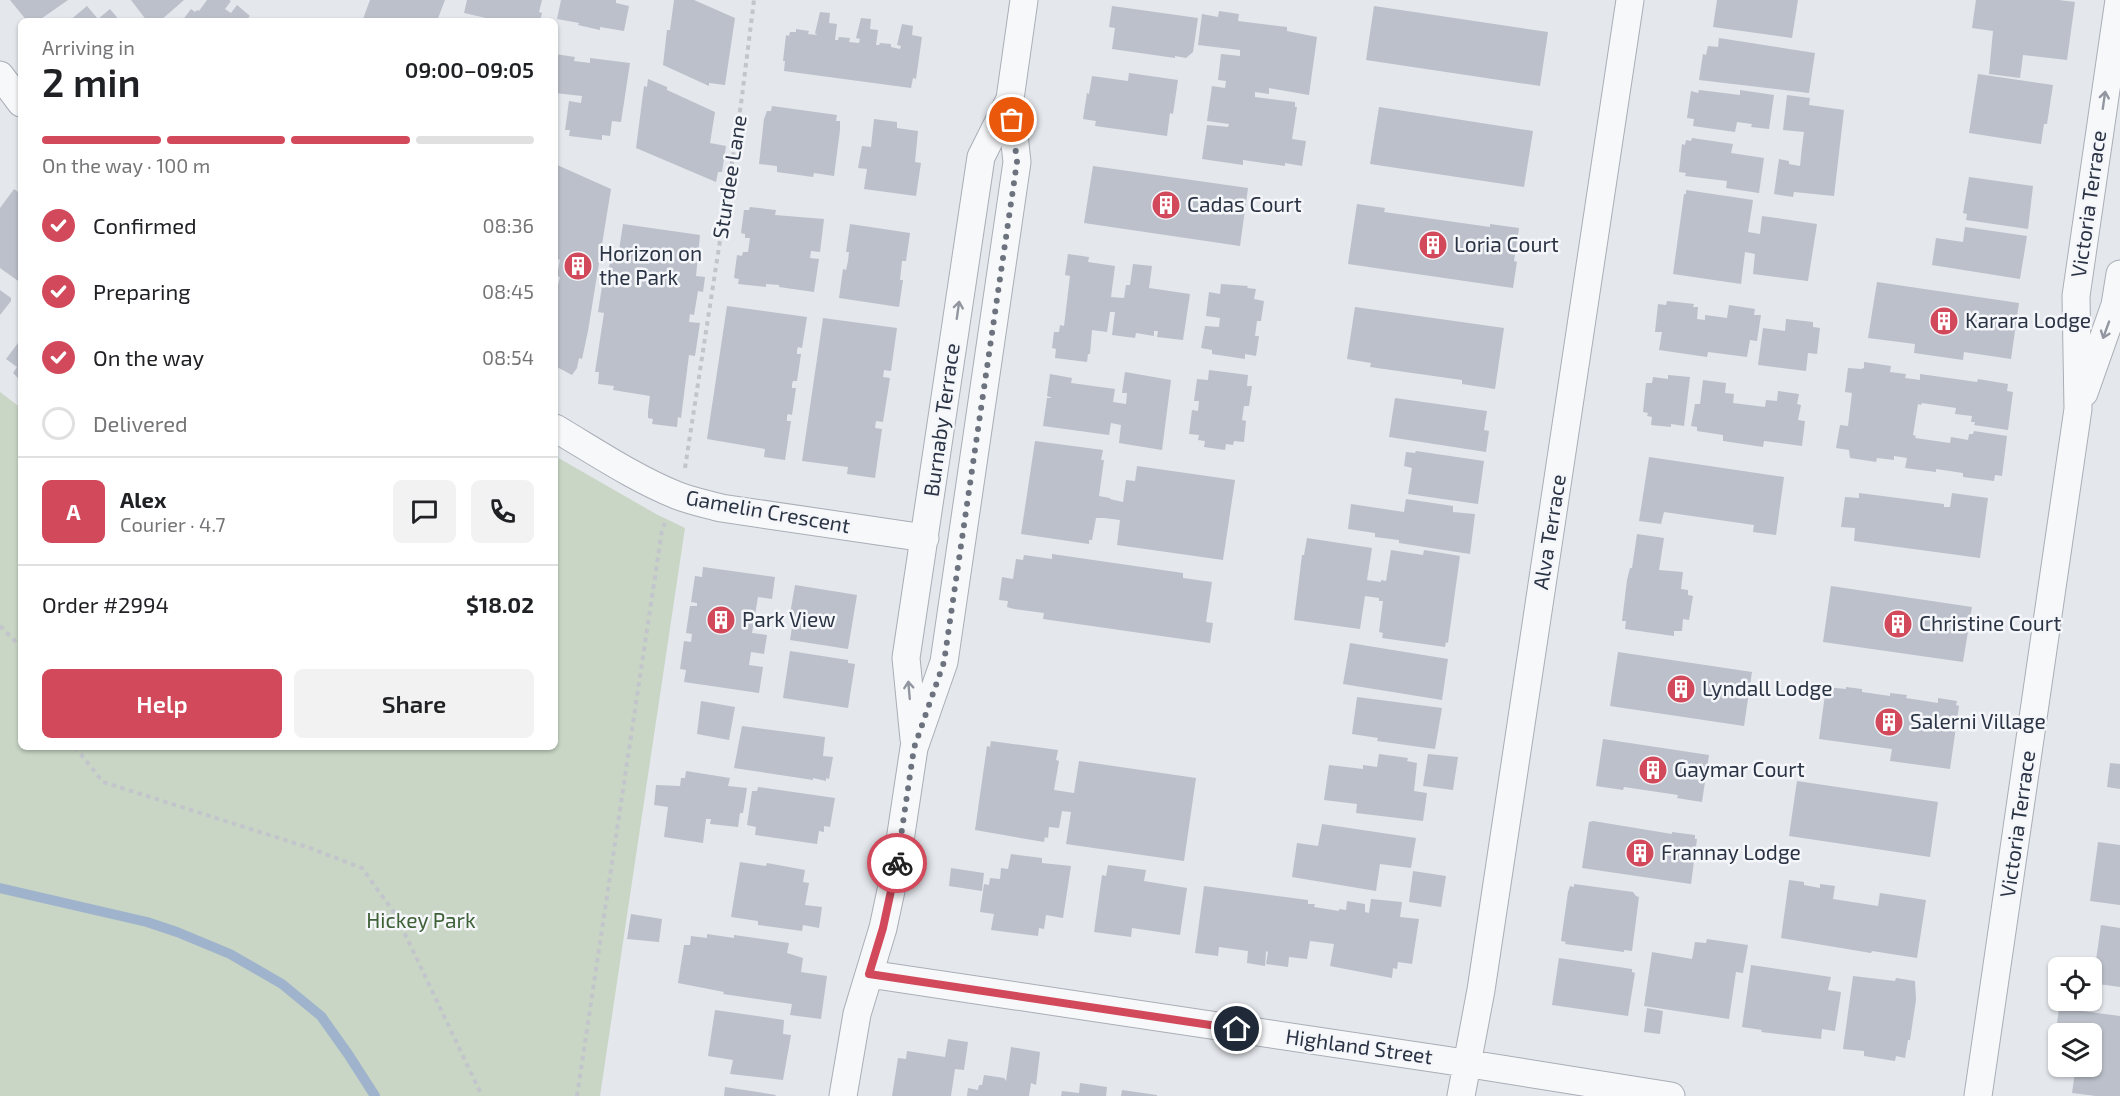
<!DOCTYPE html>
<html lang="en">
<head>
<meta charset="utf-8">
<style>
	:root { --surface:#fff; --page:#f2f2f2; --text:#202124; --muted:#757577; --line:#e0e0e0; --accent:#d1495b }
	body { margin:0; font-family:"Exo 2",sans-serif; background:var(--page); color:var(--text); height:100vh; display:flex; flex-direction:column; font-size:22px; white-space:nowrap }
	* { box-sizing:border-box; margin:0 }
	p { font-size:20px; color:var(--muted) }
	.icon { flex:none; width:33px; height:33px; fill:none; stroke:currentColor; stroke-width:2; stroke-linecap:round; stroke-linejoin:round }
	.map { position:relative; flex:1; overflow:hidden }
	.details { position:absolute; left:18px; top:18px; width:540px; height:732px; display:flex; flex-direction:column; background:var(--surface); border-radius:9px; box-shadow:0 2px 4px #0004 }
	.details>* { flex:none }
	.buttons { position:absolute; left:2048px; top:957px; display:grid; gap:12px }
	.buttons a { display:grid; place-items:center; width:54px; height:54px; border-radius:9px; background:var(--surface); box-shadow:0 2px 4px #0004; font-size:30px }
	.pin { position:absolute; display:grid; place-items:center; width:51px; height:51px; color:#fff; margin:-26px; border:3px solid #fff; border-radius:50%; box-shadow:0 2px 6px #0007 }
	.courier { position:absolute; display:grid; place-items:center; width:60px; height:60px; margin:-30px; border:4px solid #d1495b; border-radius:50%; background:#fff; color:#222; box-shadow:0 2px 8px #0007 }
	.headline em { font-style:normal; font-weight:600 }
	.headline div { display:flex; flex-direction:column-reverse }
	.headline { display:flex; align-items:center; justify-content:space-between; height:102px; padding:0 24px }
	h1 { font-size:39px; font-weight:600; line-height:45px }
	.bar { display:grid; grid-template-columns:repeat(4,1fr); gap:9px 6px; align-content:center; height:72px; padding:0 24px }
	.bar i { height:8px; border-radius:4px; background:var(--line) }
	.bar .current { background:var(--accent) }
	.bar p { grid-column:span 4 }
	.line { display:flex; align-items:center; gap:15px; padding:0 24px; border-top:2px solid var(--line) }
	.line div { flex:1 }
	.round { display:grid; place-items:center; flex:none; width:63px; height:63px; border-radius:9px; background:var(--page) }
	ol { padding:0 24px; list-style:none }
	li { display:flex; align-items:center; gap:18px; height:66px }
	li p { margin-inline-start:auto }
	li .icon { padding:6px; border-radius:50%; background:var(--accent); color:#fff; stroke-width:4 }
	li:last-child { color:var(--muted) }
	li i { width:33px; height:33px; border:3px solid var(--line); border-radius:50% }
	.button { display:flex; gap:12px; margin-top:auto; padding:12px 24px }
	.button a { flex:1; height:69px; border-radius:9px; background:var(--accent); color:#fff; font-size:24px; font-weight:600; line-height:69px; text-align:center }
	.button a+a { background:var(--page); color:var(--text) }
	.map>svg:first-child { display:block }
	.green { fill:#c9d6c5 }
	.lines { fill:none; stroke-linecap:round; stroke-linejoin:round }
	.stream { stroke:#9fb4cc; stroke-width:10 }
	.building { fill:#bbc0ca }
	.street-casing { stroke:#a9aeb7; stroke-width:29 }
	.path { stroke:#c2c5cb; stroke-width:4; stroke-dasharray:4.5 4.5; stroke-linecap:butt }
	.street { stroke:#f7f8fa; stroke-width:27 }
	.oneway { stroke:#9196a0 }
	.done { stroke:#6c737f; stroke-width:6; stroke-dasharray:0 10.8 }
	.route { stroke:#d1495b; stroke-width:8 }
	.labels { text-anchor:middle; stroke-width:5; stroke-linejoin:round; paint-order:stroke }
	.street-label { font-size:21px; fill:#2b3445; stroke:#f4f6f9 }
	.poi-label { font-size:21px; fill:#2b3445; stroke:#f4f6f9; text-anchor:start }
	.park-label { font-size:21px; fill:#3f6138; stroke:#f4f6f9 }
</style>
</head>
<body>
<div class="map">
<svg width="2120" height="1096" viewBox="0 0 2120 1096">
	<rect width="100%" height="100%" fill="#e4e7ec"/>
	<path class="green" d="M0,392L21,408V747H555V456L656,514L685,528L600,1096H0Z"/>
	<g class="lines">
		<path class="stream" d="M0,888L147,922L177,932L230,954L282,984L321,1016L348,1054L375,1096"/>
	</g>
	<path class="building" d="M10,0H68L38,21H27Z
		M131,0H184L160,21H147Z
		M207,0H229L231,1L225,9L231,13L237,5L250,16L245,21H182L191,9L195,12L197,10L199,11Z
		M370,0H445L437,21H369L363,19Z
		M467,0H542L539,12L542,13L540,21H499L464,13Z
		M561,0H616V3L629,6L624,31L600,27V30L578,25L579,23L557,19Z
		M674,0H694L735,18L725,85L709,83V86L663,65L667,30H670Z
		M1717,0H1798L1792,38L1713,27Z
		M1976,0H2059L2075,2L2067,60L2023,55L2020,78L1989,74L1993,31L1972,28Z
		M87,6L98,19L110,9L120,21H69Z
		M1112,6L1198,18L1193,52L1186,58L1175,56V58L1112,49L1115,28L1109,27Z
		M1374,6L1548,32L1540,86L1366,60Z
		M1219,11L1239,14L1238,21L1287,27V31L1317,37L1309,95L1269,88V94L1255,92V97L1295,102V107H1297L1292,139L1306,141L1302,166L1285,163V166L1243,160V165L1202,159L1207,125L1228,127L1229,124L1207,121L1212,86L1225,88L1226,81L1218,80L1221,54L1240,56V50L1198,45L1202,14L1218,17Z
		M820,12L830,13L829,23L837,24L835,40H838L839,37L850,38L849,42L859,43L860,39L856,38L861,18L871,19L870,29L878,30L876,45H879L880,43L891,44V47L900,49L901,46L897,45L902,24L913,26L912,35L922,37L916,79L913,78L911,88L784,71L785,61H783L786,35L789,36L790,32H796V29L809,31L808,34L817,35L815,33Z
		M1719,38L1815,53L1809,93L1699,80L1703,54L1706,55L1708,46L1718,47Z
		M555,54L575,57L574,61L590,63V58L630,63L621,122L612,121L610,136L602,135V140L569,136L570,130H565L569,101L581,103L582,96L555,93Z
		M1129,73L1178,80L1173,114L1170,113L1167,136L1095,126L1096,121L1083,119L1087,93L1089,94L1092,76L1128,81Z
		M1978,74L2053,85L2047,124H2044L2041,144L1969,133Z
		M648,79L667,87V90L715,112L710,143L726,146L722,172H718L716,182L636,148L644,86L647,87Z
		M1699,90L1740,95V90L1774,95L1769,129L1751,127L1752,124L1737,122L1735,132L1693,126L1694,119L1687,118L1691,91L1698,93Z
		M1787,95L1810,98L1809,105L1844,110L1834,196L1794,192L1793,197L1774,194L1779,159L1789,161V164L1800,166L1802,147L1804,132L1783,130Z
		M772,106L837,115L836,121H840V130L834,176L814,173L813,177L777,172V166L759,164L764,119L767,111H771Z
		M1379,107L1533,131L1524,187L1370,164Z
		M874,119L897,122V128L918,131L915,162L921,163L916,196L864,189L867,169L858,168L862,146L871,147Z
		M1692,138L1733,144L1731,153L1764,158L1759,193L1726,188L1727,181L1685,176L1686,173L1679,172L1682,144L1685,145L1686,140L1691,141Z
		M555,164L611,189L588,331L582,359L579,358L577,368L572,375L555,366V290H557L560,277L557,276L560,260L555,258Z
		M1093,166L1248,188L1240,246L1084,223Z
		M1969,177L2033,186L2028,229L1966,220L1967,214L1963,213Z
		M14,189L21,194V283L0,268V208Z
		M1686,190L1753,200L1748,232L1760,234L1762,216L1817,224L1808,281L1753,274L1755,254L1745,252L1741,284L1673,274L1684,194H1686Z
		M1357,204L1385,208L1384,212L1490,227V224L1519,228L1514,261L1517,262L1513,288L1348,264Z
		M750,207L776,210L775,215L824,219L820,252L811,251L810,258L819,259L814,292L779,287V285L766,284V287L738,284L739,279L734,278L737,255L742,256L743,252H748L750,238H745V234L741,233L744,210H749Z
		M623,224L700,235L696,276L705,277L703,292L698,291L694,315L690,314L689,322L700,323L695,356L689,355L681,418L678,417L677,427L652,424L653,419L648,418V412L650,396L613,390L614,386L598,384L599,372H595L604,313L598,312L603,280H607L611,256L618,257Z
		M850,224L910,233L906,261H902L900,280H903L899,307L839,298L843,269L846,270L848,261L849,252H846Z
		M1965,227L2027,236L2020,279L1932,265L1936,238L1963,242Z
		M1068,254L1089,257L1088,262L1115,266L1111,297L1124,298L1126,285H1130L1133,264L1152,266L1149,288L1190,294L1183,340L1157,337L1158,331H1154V336L1136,333L1135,338L1112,335L1115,312H1110L1107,332L1092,330L1090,354H1088L1087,362L1055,358L1056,349L1052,348L1054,332H1059L1060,325L1064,326L1070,276L1065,275Z
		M1877,282L2019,303L2011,359L1964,352L1963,360L1914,353L1915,344L1868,338Z
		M1221,284L1248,286L1247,288L1256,289L1254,299L1264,301L1261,321H1257L1255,336H1259L1256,356L1245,354V359L1212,354V350L1201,348L1205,326L1219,327L1220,318L1206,316L1209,292L1220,294Z
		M0,290L11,298V301L0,315Z
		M1667,301L1694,304L1693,307H1698L1697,319L1705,320V315L1727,318L1729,305L1755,309L1754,315H1761L1757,341L1750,340L1747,357L1708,352L1707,357L1659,350L1662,332H1655L1658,304L1666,305Z
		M727,306L807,317L802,348L798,347L797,350V354H801L797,381H793L792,384V388H796L792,415L788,414L787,416V421H791L785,460L764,457L765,449L707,439Z
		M1355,307L1504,328L1495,389L1462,384V380L1370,367L1371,363L1347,359Z
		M823,318L897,328L891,371L884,370L883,377L890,378L883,422L876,421L875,428L882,429L875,478L847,474L848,467L802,461Z
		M1786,319L1813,322V327L1820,328L1817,354L1808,353L1806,371L1758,365L1763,328L1785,331Z
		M21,339V381L13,373L17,367L6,359Z
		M1864,362L1891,366L1890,372L1906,374L1905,378L1920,380V374L1977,382L1978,379L2008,384L2007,391L2013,392L2008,430L1974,425L1975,422H1971L1972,416L1955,414L1956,408L1922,403L1921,405L1918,404L1913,435L1916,436L1915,438L1950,443L1951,437L1968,440L1969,434H1973L1974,431L2007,436L2002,476L1995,475L1994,481L1963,477V473L1936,469V472L1905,468L1907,458L1894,456V460L1877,458L1876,462L1850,458L1849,450L1836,448L1840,425L1848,426L1852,393L1845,392L1848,368L1861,369L1864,368Z
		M1209,370L1248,375L1247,386H1252L1249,406H1244L1242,420L1246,421L1244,442L1234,441L1233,445L1226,444L1225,450L1204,447L1205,441L1198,440L1199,435L1189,434L1192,410L1198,411L1199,401H1194L1197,379L1208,380Z
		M1125,372L1171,380L1162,450L1119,443L1121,425L1111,423L1109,435L1043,426L1047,398H1052L1047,396L1050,374L1072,378L1071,383L1115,389L1113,402L1126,404L1127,393H1122Z
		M1668,375L1690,377L1684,426L1671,424V427L1651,425L1652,417L1647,416L1648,413L1643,412L1646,383H1652L1653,377L1668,379Z
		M1703,380L1726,383L1725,393L1734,394L1733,403L1765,407L1766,400L1777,401L1778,391L1799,394L1797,404L1801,405L1798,420L1805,421L1802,446L1764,441L1763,447L1723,441V435L1697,431V427L1691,426L1695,404H1700Z
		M1395,398L1487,411L1484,430L1489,431L1486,452L1389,437Z
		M1035,441L1103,450L1101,460H1104L1099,496L1110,498V499L1123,502L1126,480L1135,481L1137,466L1235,480L1223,560L1117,545L1120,520L1104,518H1096L1092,540H1089V544L1021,534Z
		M1416,451L1484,461L1478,504L1408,494L1412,468L1404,466L1406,452L1415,453Z
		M1649,457L1784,477L1776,535L1753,532L1754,525L1664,512L1661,524L1639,521Z
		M1859,493L1944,504V507H1950L1952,493L1988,498L1980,558L1854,541L1855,528L1841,527L1845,497L1859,498Z
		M1406,499L1453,506V512L1475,514L1470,554L1399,543V540L1375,537V533L1348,529L1351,504L1404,512Z
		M1637,534L1664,538L1659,570L1683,572L1681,589L1688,590V595L1693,596L1689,620L1683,619L1682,631H1674V636L1625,629L1626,621H1622L1627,580L1630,568H1632Z
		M1307,538L1372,548L1367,580L1381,582V580L1386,581L1391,550L1423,555L1424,550L1460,556L1448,643L1446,642L1445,647L1382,638L1383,633L1379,632L1383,601H1379V598L1365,596L1360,629L1294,620L1302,555H1304Z
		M1052,554L1183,573V578L1212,582L1206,622L1213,623L1210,643L1043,619L1044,613L1014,609L1007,607L1008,601L999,600L1002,577L1013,579L1016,559L1023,560L1024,555L1052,559Z
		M703,567L775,577L772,599L758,597L752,633L767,635L764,654L751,652L749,665L763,667L759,693L684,682L686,670L680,669L684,641L691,642L692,634L686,633L690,606H697V603L691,602L695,576L702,577Z
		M795,585L857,595L848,649L790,640L793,621L789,620Z
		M1831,586L1972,607L1963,662L1823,642Z
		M1350,643L1448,659L1442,700L1343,684Z
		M790,651L848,660V663L855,664L848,708L783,698Z
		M1618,652L1752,672L1744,726L1610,706Z
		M1826,687L1846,689V687L1862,689V692L1890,696V693L1907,695L1906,698L1938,703V698L1957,701L1956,705L1959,706L1950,769L1890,761L1892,749L1819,739Z
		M1357,697L1442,708L1435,749L1377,741L1378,738L1352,734Z
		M701,701L735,707L729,740L697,734Z
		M742,726L825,737L823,756L833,757L829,779L826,778V781L813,778V780L734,768Z
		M1603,739L1709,755L1702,802L1677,798L1678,795L1624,787L1623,790L1596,786Z
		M991,741L1058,750L1056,760L1059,761L1054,790L1074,793L1079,761L1196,778L1184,861L1066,844L1071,812L1062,811L1059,828L1049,827L1048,838L1045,837L1044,842L975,830L987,746L990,747Z
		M1379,754L1408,758L1407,761L1417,763L1414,791L1427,793L1423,821L1356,813L1357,804L1324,800L1329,765L1363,769V765L1377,767Z
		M1428,754L1458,757L1453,790L1423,786Z
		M2110,763L2120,764V789L2107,787Z
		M686,771L730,778L728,786L747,788L743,813H740L738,827L710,824L711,819H706L703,843L664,837L668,807L654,805L656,785L680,786L681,778H685Z
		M1797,781L1938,802L1930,857L1789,836Z
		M758,787L835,798L830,827L824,826V832L819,831L817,844L755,835L756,827L747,825L752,791H757Z
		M1593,821L1672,834V832L1695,835V839H1697L1691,884L1582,868L1589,822Z
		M1322,824L1416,838L1411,868L1380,864L1376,891L1292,877L1297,843L1318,846Z
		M2098,842L2120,845V905L2090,901Z
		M1011,854L1042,858V863L1071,866L1063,918L1046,915L1044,929L1039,928L1038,936L991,930L994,914L980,912L984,884L989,885L990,878L1000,879L1001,868L1008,869Z
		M740,862L766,866L767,863L805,870L803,882L809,883L805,905L822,907L819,928L803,925L802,931L758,925V921L731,917Z
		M1108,865L1146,870L1144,881L1187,888L1180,935L1132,928L1131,937L1094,932L1102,875L1106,876Z
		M951,868L984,873L982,891L949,886Z
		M1413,871L1446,876L1441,907L1409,902Z
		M1789,880L1804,882V885L1820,888V884L1835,886L1833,899L1878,906L1880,893L1926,900L1917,958L1872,951L1871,953L1781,938Z
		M1574,884L1633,892L1636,896L1639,897L1632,951L1624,950V952L1565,944L1566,942L1561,941L1568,892L1570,886L1574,887Z
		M1204,886L1308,900V904H1315L1314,907L1339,911V909L1346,910L1347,901L1365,904V912L1369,913L1371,899L1402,902L1400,917L1419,919L1412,964L1398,962L1397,969L1393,968L1392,978L1330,966L1334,944L1310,941L1307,959L1289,957L1288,967L1266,964L1268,952L1266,951L1265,966L1247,963L1248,951L1219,947L1218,956L1195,953Z
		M631,914L662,919L659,942L627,939Z
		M2101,925L2120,928V987L2091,983V968H2085L2086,959L2096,960Z
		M707,934L734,938V935L789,943L787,953L803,958L801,972L827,976L821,1019L790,1015L792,1004L723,994L724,992L678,983L684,945H690L691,936L707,938Z
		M1707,939L1748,945L1743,973L1736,972L1729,1019L1644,1006L1652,952L1692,959L1695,942L1706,943Z
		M1559,958L1632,969V972L1635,973L1628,1016L1552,1005Z
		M1751,965L1831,977L1828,990L1841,992L1835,1031L1822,1029L1821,1039L1761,1032L1762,1030L1742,1027Z
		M1853,976L1895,981L1896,978L1915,981L1916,1000L1910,1040H1908L1905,1058L1896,1056L1895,1061L1864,1056V1051L1843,1049Z
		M1647,1008L1663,1011L1660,1034L1644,1032Z
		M2059,1008L2120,1016V1096H2096L2072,1093L2075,1072H2072V1066H2091V1034H2058V1038H2055Z
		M715,1010L784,1020L783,1034L791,1035L783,1080L730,1074L733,1060L708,1056Z
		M948,1039L968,1042L964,1070L955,1069L951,1096H892L898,1058L906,1059L907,1051L945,1057Z
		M1011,1047L1040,1052L1036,1085L1031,1083L1029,1096H967L968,1088L978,1090L979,1085H982L984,1075L1004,1078L1006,1081Z
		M1080,1083L1107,1087L1106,1096H1061L1062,1091L1079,1093Z
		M725,1087L776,1095L775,1096H724Z
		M1122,1090L1157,1095V1096H1121Z"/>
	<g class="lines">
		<g class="street-casing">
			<path id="street" d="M0,75L21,103
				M2084,393L2115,305L2120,274
				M555,428C594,451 634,478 676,495C691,501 706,504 721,508L925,538
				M914,739L906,658L981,157L1010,99
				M869,974L1445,1060L1671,1096
				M843,1096L857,1014L883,928L896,867L914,748L944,662L1017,162L1010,99L1024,0
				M1461,1096L1481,990L1630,0
				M1978,1096L2078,409L2076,296L2119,0"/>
		</g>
		<path class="path" d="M685,468L741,104L754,0
			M0,626L21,647
			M75,747L103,782L307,847L362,868L396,915L482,1096
			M577,1096L662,530L665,523"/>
		<use href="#street" class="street"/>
	</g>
	<defs><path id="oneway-shaft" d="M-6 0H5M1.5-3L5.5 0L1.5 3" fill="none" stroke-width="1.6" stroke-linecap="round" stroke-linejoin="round" transform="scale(1.5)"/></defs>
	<g class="oneway">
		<use href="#oneway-shaft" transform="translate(2104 100) rotate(-82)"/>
		<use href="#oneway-shaft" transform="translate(958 310) rotate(-82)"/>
		<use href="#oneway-shaft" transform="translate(2106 330) rotate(110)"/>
		<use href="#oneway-shaft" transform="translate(909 690) rotate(-95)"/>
	</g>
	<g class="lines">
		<path class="done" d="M897,863L914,748L944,662L1017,162L1012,120"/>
		<path class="route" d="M897,863L883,928L869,974L1237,1029"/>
	</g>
	<defs>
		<g id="building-disc" transform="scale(1.5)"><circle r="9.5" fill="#d1495b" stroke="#f4f6f9"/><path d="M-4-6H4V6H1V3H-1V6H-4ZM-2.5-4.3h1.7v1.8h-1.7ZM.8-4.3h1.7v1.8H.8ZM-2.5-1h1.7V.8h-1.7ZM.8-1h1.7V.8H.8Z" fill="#fff"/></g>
	</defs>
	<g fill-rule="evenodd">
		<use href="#building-disc" x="1166" y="205"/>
		<use href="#building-disc" x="1433" y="245"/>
		<use href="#building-disc" x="578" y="266"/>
		<use href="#building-disc" x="1944" y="321"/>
		<use href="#building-disc" x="721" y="620"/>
		<use href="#building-disc" x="1898" y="624"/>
		<use href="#building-disc" x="1681" y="689"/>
		<use href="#building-disc" x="1889" y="722"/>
		<use href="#building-disc" x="1653" y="770"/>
		<use href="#building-disc" x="1640" y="853"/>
	</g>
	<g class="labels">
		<g class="street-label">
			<text transform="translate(730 177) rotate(-81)" y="7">Sturdee Lane</text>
			<text transform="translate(2089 204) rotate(-82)" y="7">Victoria Terrace</text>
			<text transform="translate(942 420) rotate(-82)" y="7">Burnaby Terrace</text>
			<text transform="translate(768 512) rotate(10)" y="7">Gamelin Crescent</text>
			<text transform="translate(1550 532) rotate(-81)" y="7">Alva Terrace</text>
			<text transform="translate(2018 824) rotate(-82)" y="7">Victoria Terrace</text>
			<text transform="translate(1359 1047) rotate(8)" y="7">Highland Street</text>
		</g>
		<g class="poi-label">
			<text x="1187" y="212">Cadas Court</text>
			<text x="1454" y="252">Loria Court</text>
			<text x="599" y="261">Horizon on<tspan x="599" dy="24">the Park</tspan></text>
			<text x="1965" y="328">Karara Lodge</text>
			<text x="742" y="627">Park View</text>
			<text x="1919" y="631">Christine Court</text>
			<text x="1702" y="696">Lyndall Lodge</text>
			<text x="1910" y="729">Salerni Village</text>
			<text x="1674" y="777">Gaymar Court</text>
			<text x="1661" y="860">Frannay Lodge</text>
		</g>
		<g class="park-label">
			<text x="421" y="928">Hickey Park</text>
		</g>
	</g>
</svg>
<div class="buttons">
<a><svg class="icon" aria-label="locate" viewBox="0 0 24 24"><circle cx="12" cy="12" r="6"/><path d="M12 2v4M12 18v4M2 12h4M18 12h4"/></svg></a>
<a><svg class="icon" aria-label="layers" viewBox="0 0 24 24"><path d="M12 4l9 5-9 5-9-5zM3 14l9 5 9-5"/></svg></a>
</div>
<div class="pin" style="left:1012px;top:120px;background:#ea580c"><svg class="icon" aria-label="bag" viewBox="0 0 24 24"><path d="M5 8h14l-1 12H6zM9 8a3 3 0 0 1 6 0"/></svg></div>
<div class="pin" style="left:1237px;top:1029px;background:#1f2937"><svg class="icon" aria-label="home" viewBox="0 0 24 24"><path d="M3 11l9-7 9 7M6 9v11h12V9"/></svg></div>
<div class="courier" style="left:897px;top:863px"><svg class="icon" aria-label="bike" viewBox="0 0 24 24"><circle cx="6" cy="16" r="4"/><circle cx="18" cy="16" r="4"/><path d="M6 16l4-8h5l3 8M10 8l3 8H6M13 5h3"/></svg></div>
<section class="details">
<div class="headline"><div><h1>2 min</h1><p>Arriving in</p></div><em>09:00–09:05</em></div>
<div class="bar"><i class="current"></i><i class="current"></i><i class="current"></i><i></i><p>On the way · 100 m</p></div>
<ol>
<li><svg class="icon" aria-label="check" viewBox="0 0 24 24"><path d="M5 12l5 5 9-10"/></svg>Confirmed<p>08:36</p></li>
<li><svg class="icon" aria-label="check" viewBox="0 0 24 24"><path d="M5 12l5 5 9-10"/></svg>Preparing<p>08:45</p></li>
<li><svg class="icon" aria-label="check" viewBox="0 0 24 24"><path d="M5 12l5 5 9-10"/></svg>On the way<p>08:54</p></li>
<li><i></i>Delivered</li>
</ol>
<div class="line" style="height:108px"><b class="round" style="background:var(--accent);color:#fff">A</b><div><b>Alex</b><p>Courier · 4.7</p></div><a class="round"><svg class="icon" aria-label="chat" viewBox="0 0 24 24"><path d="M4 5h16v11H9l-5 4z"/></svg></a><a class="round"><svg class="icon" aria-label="phone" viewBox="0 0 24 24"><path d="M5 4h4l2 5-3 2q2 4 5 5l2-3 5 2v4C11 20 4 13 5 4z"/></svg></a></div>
<div class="line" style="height:78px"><div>Order #2994</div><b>$18.02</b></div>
<div class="button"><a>Help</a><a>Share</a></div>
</section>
</div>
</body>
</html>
